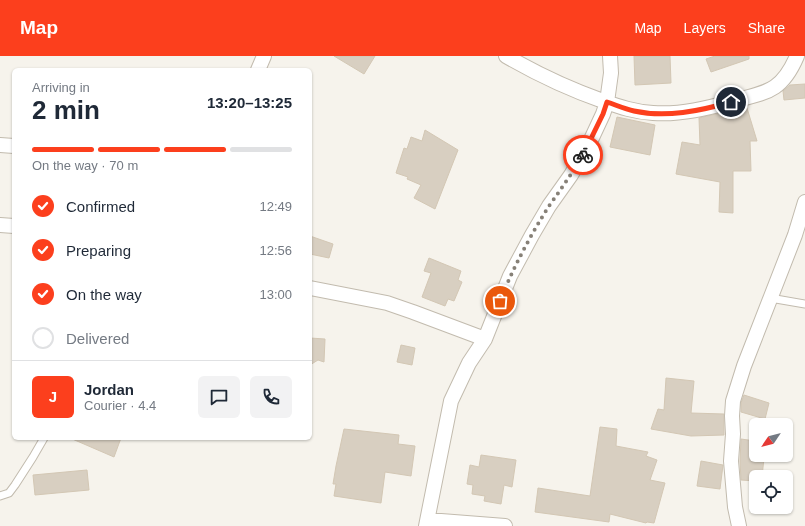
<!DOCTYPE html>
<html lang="en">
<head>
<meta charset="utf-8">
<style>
	:root { --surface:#fff; --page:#f2f2f3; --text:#1f2937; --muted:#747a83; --line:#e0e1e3; --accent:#fc3f1d }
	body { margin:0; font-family:Arial,sans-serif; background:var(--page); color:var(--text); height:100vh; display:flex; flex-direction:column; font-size:15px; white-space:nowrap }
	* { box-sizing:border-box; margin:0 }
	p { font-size:13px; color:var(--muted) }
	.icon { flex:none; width:22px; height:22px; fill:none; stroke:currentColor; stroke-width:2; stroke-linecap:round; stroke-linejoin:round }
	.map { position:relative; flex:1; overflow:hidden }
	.side { position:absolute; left:12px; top:12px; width:300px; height:372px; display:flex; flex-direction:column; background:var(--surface); border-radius:6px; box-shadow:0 1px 3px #0004 }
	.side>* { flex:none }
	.needle { width:26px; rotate:235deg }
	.tools { position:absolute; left:749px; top:362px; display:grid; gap:8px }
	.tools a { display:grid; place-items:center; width:44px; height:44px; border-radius:6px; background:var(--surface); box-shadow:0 1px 3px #0004; font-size:20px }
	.pin { position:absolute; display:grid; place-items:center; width:34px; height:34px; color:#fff; margin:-17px; border:2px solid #fff; border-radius:50%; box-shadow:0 1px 4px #0007 }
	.courier { position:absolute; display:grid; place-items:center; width:40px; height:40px; margin:-20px; border:3px solid #fc3f1d; border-radius:50%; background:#fff; color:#222; box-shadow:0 1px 5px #0007 }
	.summary em { font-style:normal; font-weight:700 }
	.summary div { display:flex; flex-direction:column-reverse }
	.summary { display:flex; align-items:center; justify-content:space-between; height:68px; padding:0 20px }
	h1 { font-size:26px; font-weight:700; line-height:30px }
	.bar { display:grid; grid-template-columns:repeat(4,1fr); gap:6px 4px; align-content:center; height:48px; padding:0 20px }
	.bar i { height:5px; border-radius:3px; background:var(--line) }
	.bar .current { background:var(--accent) }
	.bar p { grid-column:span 4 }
	.line { display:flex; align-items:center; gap:10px; padding:0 20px; border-top:1px solid var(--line) }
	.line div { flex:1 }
	.round { display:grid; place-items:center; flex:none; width:42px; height:42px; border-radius:6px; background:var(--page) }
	ol { padding:0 20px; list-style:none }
	li { display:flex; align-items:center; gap:12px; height:44px }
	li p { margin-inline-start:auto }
	li .icon { padding:4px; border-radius:50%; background:var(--accent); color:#fff; stroke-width:4 }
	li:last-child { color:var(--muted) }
	li i { width:22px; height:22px; border:2px solid var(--line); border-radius:50% }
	header { display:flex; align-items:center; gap:24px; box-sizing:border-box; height:56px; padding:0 20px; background:var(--accent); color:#fff }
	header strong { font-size:19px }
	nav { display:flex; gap:22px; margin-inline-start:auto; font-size:14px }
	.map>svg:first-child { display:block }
	.building { fill:#d8cfc1; stroke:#d3c7b4 }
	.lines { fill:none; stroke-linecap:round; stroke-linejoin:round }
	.lane-casing { stroke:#c2bbae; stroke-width:9 }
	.street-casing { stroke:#c2bbae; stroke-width:16 }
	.lane { stroke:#fff; stroke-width:7 }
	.street { stroke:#fff; stroke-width:14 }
	.done { stroke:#878178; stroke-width:4; stroke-dasharray:0 7.2 }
	.route { stroke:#fc3f1d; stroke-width:5 }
</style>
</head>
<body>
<header>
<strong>Map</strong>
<nav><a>Map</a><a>Layers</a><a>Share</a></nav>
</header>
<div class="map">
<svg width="805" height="470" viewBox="0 0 805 470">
	<rect width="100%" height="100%" fill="#f6f3ec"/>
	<path class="building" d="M334,0H375L364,18Z
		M634,0H670L671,27L635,29Z
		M715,0H749V3L711,16L706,3Z
		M805,28V42L784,44L783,35L790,29Z
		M747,52L757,85H750L751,115H733V157L719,156L720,126L676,118L682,86L700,89L699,62L733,54V57Z
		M617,61L655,69L650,99L610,91Z
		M425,74L458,94L435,153L414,142L421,129L407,123L408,121L396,117L404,92L407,93L411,81L422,85Z
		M310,180L333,188L329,202L310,198Z
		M429,202L461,215L458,224L462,226L454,245L448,243L445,250L422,241L431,217L424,215Z
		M310,282L325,283L324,306L318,304L310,309Z
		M401,289L415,292L412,309L397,306Z
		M666,322L694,325L691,357L724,358V379L691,380L651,373L658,353L664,354Z
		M744,339L769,347L765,363L741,356V347Z
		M600,371L617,373L616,390L648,396L646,400L657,404L650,424L665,427L654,467L647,466L646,467L610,458L609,466L535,456L538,432L590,440Z
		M344,373L399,379L398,388L415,390L411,420L385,416L381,447L334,440L336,428H333L336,410Z
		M70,382H121L114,401Z
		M741,383L755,385L753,401L764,402L762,421H756V425L741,424L740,405Z
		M481,399L516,404L512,431L504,429L501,448L484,445L485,440L472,438L473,429L467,428L470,409L479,411Z
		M701,405L723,409L720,433L697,430Z
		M87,414L89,434L35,439L33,419Z"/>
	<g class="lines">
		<g class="lane-casing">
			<path id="lane" d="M770,242L805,248
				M0,440L9,437L15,429L33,401L44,382"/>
		</g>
		<g class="street-casing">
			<path id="street" d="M506,0C537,18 569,33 603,45C620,51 635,56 653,57C681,59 708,52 734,45C768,36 782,35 797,0
				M258,14L264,0
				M0,89L14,90
				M0,169L14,170
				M310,232L387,247L413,256L485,283
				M428,464L505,470
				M426,470L451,345L469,307L485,283L510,220L532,179L549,150L571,119L589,88L603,58L607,46L611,17L610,0
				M739,470L735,451L731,405L733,378L732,360L733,345L744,310L795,179L805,146"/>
		</g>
		<use href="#lane" class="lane"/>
		<use href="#street" class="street"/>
	</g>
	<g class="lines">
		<path class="done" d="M500,245C513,212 530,180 549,150C561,133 573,116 583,99"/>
		<path class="route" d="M583,99L603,58L607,46C616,49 625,53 634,55C666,62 700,55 731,46"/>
	</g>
</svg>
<div class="tools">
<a><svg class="needle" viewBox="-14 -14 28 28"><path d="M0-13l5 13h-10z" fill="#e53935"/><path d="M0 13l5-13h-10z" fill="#747a83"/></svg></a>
<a><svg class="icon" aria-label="locate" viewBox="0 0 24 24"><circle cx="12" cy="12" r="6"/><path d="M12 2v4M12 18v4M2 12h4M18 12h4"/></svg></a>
</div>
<div class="pin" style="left:500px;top:245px;background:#ea580c"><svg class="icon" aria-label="bag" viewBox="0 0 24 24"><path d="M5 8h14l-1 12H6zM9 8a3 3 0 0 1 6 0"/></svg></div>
<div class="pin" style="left:731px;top:46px;background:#1f2937"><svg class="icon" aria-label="home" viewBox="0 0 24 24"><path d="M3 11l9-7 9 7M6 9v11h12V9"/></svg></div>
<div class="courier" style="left:583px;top:99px"><svg class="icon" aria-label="bike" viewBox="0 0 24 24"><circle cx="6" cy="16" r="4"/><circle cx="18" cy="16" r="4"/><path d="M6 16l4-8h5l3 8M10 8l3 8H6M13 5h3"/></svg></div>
<section class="side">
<div class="summary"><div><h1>2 min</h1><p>Arriving in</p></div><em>13:20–13:25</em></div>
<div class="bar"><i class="current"></i><i class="current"></i><i class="current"></i><i></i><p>On the way · 70 m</p></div>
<ol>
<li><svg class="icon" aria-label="check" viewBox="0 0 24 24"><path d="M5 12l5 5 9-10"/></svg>Confirmed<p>12:49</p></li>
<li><svg class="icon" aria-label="check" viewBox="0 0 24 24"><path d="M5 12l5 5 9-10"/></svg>Preparing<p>12:56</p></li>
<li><svg class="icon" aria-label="check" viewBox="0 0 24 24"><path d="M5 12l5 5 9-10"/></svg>On the way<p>13:00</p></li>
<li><i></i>Delivered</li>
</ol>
<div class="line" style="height:72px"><b class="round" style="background:var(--accent);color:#fff">J</b><div><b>Jordan</b><p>Courier · 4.4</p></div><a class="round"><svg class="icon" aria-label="chat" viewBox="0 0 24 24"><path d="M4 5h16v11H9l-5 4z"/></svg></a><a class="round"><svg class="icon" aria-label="phone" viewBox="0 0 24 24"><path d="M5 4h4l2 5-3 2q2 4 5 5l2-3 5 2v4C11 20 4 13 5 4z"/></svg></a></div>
</section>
</div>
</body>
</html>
